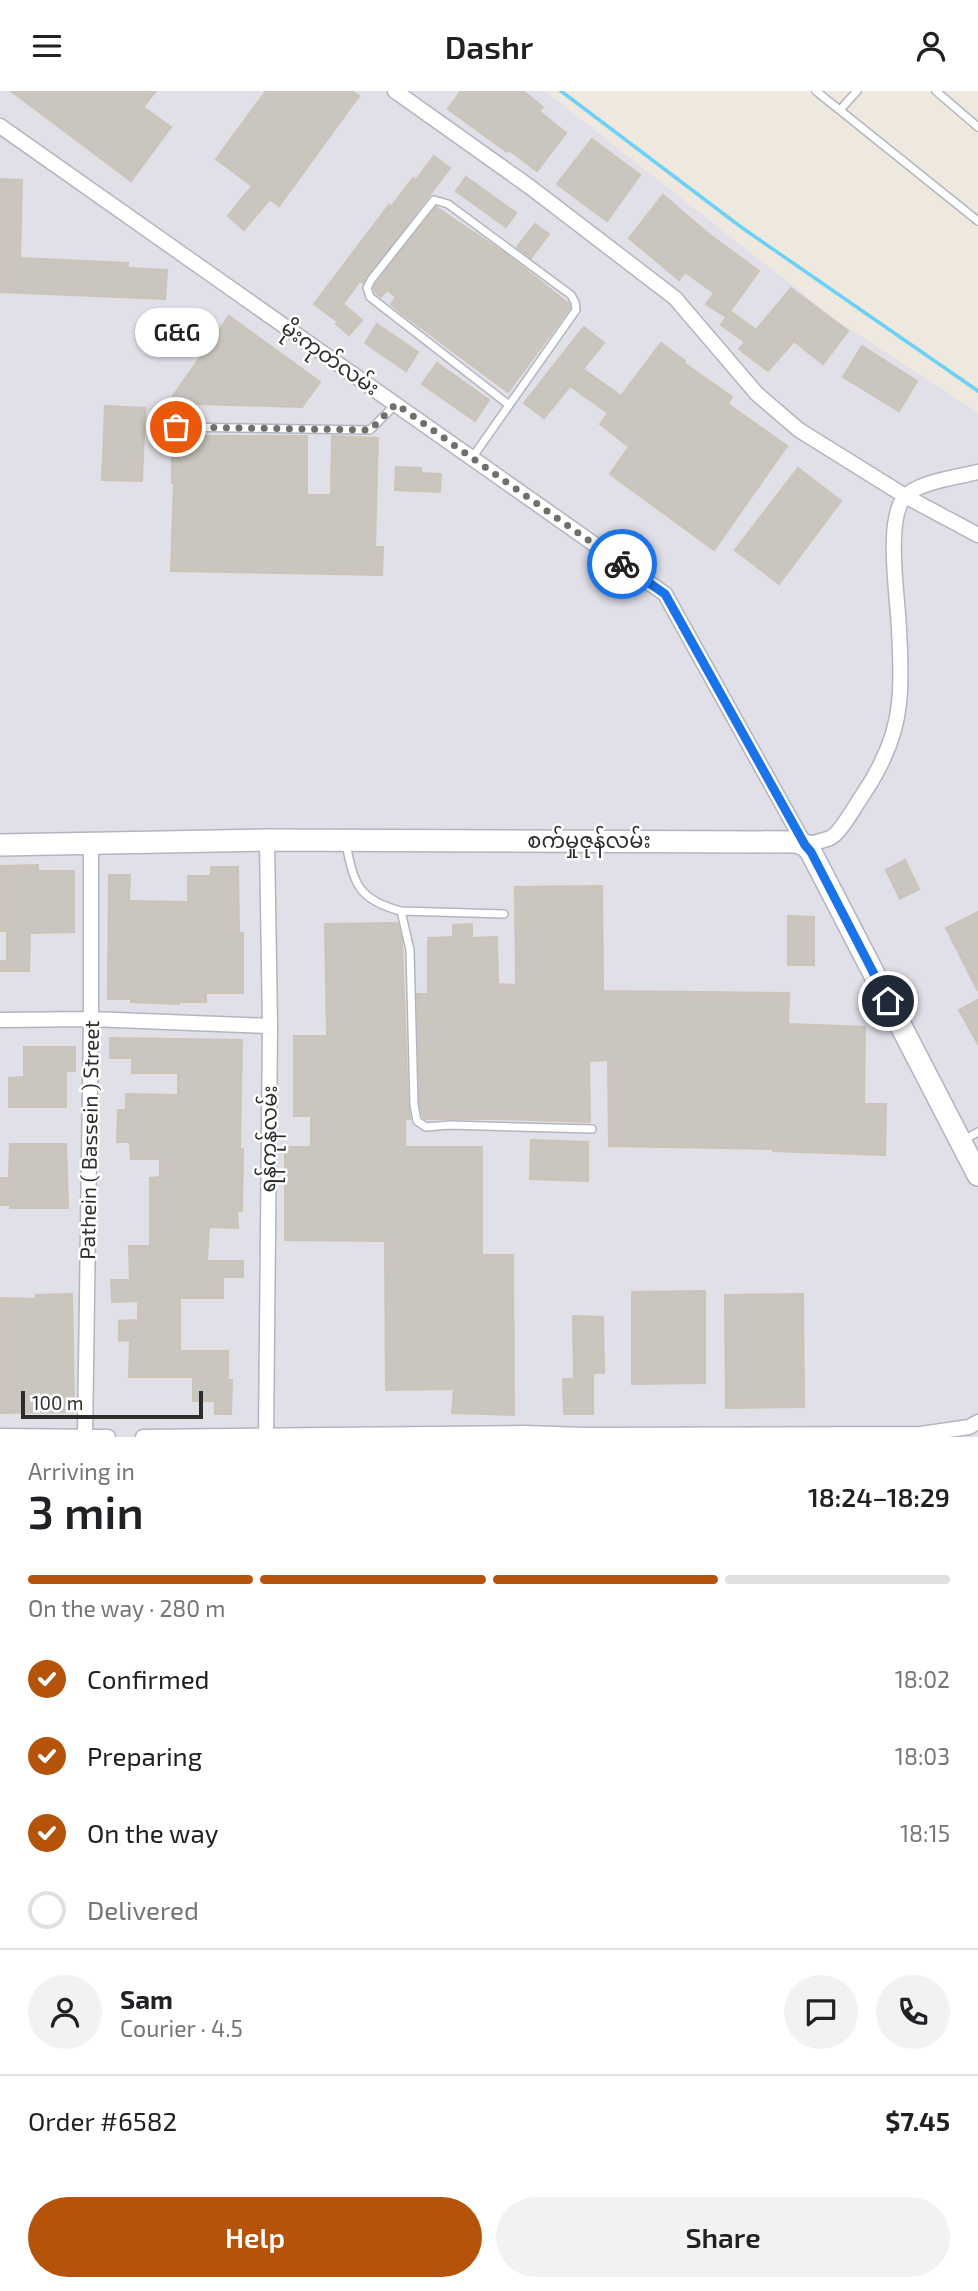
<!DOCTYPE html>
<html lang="en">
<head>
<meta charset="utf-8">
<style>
	:root { --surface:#fff; --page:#f2f2f2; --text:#202124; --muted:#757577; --line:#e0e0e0; --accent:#b45309 }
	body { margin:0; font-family:"Exo 2","Noto Sans Myanmar",sans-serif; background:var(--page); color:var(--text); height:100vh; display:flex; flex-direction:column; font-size:26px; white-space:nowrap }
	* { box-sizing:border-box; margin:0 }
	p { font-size:23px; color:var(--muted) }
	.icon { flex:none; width:38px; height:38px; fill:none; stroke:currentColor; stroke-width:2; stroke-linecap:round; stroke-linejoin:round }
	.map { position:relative; height:1346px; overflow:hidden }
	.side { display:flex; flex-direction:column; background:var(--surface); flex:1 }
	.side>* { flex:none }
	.scale { position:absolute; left:21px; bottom:18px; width:182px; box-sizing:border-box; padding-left:7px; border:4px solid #2d2d2d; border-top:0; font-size:19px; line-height:24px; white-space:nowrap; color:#2d2d2d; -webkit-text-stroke:5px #fff; paint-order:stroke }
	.pin { position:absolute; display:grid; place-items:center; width:60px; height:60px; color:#fff; margin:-30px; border:4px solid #fff; border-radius:50%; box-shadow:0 2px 7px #0007 }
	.courier { position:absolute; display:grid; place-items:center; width:70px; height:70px; margin:-35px; border:5px solid #1a73e8; border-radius:50%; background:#fff; color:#222; box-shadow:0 2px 9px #0007 }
	.bubble { position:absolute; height:49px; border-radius:24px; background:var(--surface); box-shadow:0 2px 5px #0004; font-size:23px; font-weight:600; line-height:49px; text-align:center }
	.summary em { font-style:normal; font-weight:600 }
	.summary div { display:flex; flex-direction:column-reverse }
	.summary { display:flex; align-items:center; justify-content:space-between; height:119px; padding:0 28px }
	h1 { font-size:46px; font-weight:600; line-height:52px }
	.bar { display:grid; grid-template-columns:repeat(4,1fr); gap:10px 7px; align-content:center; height:84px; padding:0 28px }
	.bar i { height:9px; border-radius:5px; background:var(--line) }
	.bar .selected { background:var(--accent) }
	.bar p { grid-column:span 4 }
	.line { display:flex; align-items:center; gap:18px; padding:0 28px; border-top:2px solid var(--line) }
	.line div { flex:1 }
	.round { display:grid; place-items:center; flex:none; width:74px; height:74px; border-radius:37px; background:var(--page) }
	ol { padding:0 28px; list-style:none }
	li { display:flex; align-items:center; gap:21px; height:77px }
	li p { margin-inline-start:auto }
	li .icon { padding:7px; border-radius:50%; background:var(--accent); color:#fff; stroke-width:4 }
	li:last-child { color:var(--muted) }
	li i { width:38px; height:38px; border:4px solid var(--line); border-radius:50% }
	.action { display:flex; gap:14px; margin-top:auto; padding:14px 28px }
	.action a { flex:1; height:80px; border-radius:42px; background:var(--accent); color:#fff; font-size:28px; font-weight:600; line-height:80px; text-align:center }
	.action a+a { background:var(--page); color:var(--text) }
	header { display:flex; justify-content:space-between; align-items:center; height:91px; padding:0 28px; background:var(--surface); font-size:32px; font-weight:600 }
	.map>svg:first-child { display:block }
	.industrial { fill:#e1dfe7 }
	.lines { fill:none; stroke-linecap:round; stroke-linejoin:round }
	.stream { stroke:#6cd1f6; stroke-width:3.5 }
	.building { fill:#cac5be; stroke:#cbc4b7; stroke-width:2 }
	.lane-casing { stroke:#b2b5c1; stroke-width:10 }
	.street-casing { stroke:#b2b5c1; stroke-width:17 }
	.secondary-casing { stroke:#b2b5c1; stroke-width:24 }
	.lane { stroke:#fff; stroke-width:7 }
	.street { stroke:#fff; stroke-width:14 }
	.secondary { stroke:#fff; stroke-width:21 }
	.done { stroke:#716e6b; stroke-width:7; stroke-dasharray:0 12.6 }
	.route { stroke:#1a73e8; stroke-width:9 }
	.labels { text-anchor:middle; stroke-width:5; stroke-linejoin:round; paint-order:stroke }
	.street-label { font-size:21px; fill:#2d2d2d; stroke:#fff }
</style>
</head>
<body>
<header><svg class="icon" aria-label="menu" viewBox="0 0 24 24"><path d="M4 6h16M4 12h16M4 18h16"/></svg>Dashr<svg class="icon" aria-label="person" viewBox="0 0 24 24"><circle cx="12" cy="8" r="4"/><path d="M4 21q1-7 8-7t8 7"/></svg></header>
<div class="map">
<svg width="978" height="1346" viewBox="0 0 978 1346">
	<rect width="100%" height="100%" fill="#efe8de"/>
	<path class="industrial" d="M0,0H545L835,228L978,322V1346H0Z"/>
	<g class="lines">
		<path class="stream" d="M561,0L741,136L978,300"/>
	</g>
	<path class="building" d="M11,0H156L143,16L171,36L131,90Z
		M266,0H352L359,5L279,115L270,108L244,139L228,125L252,95L216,68Z
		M461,0H523L543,16L539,20L566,42L537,80L509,59L507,61L448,18Z
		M592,48L640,84L607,130L557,93Z
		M434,65L450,77L363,192L360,190L343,213L362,229L349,244L336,233L338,231L314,213L389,114L391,116L413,87L416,89Z
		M466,86L516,122L506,136L456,100Z
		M0,88L22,89L20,167L128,172V177L167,179L165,208L0,201Z
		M663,104L710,144L759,180L730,220L756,239L791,197L848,240L823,273L794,250L768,280L739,258L745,251L721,234L726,226L706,213L714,202L685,181L679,189L629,147Z
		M436,116L510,166L569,213L570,217L508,301L400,221L391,213L396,206L387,199L381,206L375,201L374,197L376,192Z
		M535,133L549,143L531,167L517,156Z
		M229,225L320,291L302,316L168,312Z
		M377,233L418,261L406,280L365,252Z
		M584,236L604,252L583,278L621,305L661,252L685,270L684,272L732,306L728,313L787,355L714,459L610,383L629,356L600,333L608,322L570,295L544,327L524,312Z
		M862,255L917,290L899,320L843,286Z
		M437,272L489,309L475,330L422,293Z
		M105,315L145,317L142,390L102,389Z
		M172,345H307V404H331L332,345L378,347L375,456H383L382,484L171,480L174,392H172Z
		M396,376L421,377V382L441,383L440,401L395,399Z
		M798,377L841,410L779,493L735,459Z
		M905,769L919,798L900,808L886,779Z
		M38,774V780H74V841L30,842L29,880H0V870H7V840H0V775Z
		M211,776H238L239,842H243V902H206V911H179V913L131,911V908H108L109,784H130L129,810L188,811V785H211Z
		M602,795L603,900L789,902L788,933L865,936L864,1013H886L885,1064L773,1060V1058L609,1055L608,969L589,970L590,1031L498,1028H425L423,1026L420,1013L417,903H428V847L453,846V834L472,833V847L497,846L498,893L516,894L515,796Z
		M978,821V900L946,837Z
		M788,825L814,826V874H788Z
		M397,832L402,850L408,1014L410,1028H405V1056H482V1164H513L514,1324L452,1322L454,1298L386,1299L385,1150L285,1149V1056H311V1025H294V945H327L325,833Z
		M978,909V953L959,919Z
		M110,947L242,949L240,1058H243L242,1120H237L238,1137L209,1136L207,1170H243V1186H223V1207H180V1260H228V1289H232L231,1323H215V1310H193V1286H129L130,1249L119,1250V1230L138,1229V1210L112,1211L111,1189H130L129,1155H150V1087L160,1086V1068H131L130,1051H117L118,1019H126V1003L178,1004V982H132V967H110Z
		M24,956H75V980H66V1016H9V987L24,986Z
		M531,1049L588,1051V1090L530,1088Z
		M10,1053H66L68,1117H10V1114H0V1087H9Z
		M705,1200V1292L632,1293V1201Z
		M72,1203L74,1321L0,1322V1207L36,1208V1204Z
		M803,1203L804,1316L726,1317L725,1204Z
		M573,1225L603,1226L604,1282H593V1323H564L563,1288H574Z"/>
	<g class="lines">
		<g class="lane-casing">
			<path id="lane" d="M816,0L978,130
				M936,0L978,36
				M840,19L857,0
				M176,336L370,339L395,314
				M472,367L576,219L575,211L571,204L448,113L434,109L371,189L367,197L370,206L509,314
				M346,753C354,793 358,809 401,820L504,823
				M401,820L410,859L414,1014L417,1030L426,1036L450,1034L592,1038
				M962,1050L978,1041"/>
		</g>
		<g class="street-casing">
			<path id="street" d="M395,0L530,96L675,207L757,303L799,339L905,405L978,444
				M0,35L665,503L805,754C813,752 822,750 830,747C840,743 855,715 862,705C881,677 896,646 899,612C902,588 900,562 899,538C898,508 885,430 904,407C916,391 959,386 978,381
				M0,929L91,928L270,935
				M85,1344L91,928V754
				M0,1345L108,1346
				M143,1346L524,1342L585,1344L921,1343L969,1336L978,1331
				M266,1346L270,935L267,749"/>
		</g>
		<g class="secondary-casing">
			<path id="secondary" d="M0,754L267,749L796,751L805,754L811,761L978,1084"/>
		</g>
		<use href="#lane" class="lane"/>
		<use href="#street" class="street"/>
		<use href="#secondary" class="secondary"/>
	</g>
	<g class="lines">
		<path class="done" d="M176,336L370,339L396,313L622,473"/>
		<path class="route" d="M622,473L665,503L805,754L811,761L888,910"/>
	</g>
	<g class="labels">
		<g class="street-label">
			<text transform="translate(330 267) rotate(35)" y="7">မိုးကုတ်လမ်း</text>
			<text x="589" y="757">စက်မှုဇုန်လမ်း</text>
			<text transform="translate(269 1048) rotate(-89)" y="7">ရန်ကုန်လမ်း</text>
			<text transform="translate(90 1049) rotate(-89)" y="7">Pathein ( Bassein ) Street</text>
		</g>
	</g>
</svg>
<div class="scale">100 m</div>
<div class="pin" style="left:176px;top:336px;background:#ea580c"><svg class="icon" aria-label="bag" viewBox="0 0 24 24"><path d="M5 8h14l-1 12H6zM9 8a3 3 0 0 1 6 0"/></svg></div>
<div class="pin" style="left:888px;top:910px;background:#1f2937"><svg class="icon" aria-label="home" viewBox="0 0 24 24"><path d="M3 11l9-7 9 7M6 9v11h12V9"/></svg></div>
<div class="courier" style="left:622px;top:473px"><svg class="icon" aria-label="bike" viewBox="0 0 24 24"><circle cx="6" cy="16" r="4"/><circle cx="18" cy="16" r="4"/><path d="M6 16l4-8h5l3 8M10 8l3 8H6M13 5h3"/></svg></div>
<div class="bubble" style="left:135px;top:217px;width:84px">G&amp;G</div>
</div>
<section class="side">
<div class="summary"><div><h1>3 min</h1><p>Arriving in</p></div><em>18:24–18:29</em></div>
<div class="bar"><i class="selected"></i><i class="selected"></i><i class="selected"></i><i></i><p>On the way · 280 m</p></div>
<ol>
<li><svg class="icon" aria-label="check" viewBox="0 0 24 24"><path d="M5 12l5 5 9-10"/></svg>Confirmed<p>18:02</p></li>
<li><svg class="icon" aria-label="check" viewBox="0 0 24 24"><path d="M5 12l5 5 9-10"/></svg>Preparing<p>18:03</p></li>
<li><svg class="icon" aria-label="check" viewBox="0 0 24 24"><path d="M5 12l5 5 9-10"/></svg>On the way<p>18:15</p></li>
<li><i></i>Delivered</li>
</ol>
<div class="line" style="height:126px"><a class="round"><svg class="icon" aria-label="person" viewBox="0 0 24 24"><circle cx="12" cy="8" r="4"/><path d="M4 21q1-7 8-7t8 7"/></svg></a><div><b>Sam</b><p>Courier · 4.5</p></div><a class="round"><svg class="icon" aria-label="chat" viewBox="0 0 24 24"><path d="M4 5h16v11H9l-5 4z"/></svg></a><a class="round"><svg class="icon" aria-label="phone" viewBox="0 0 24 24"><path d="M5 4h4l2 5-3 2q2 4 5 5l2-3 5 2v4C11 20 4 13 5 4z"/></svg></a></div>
<div class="line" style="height:91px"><div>Order #6582</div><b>$7.45</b></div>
<div class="action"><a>Help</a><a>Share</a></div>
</section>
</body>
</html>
